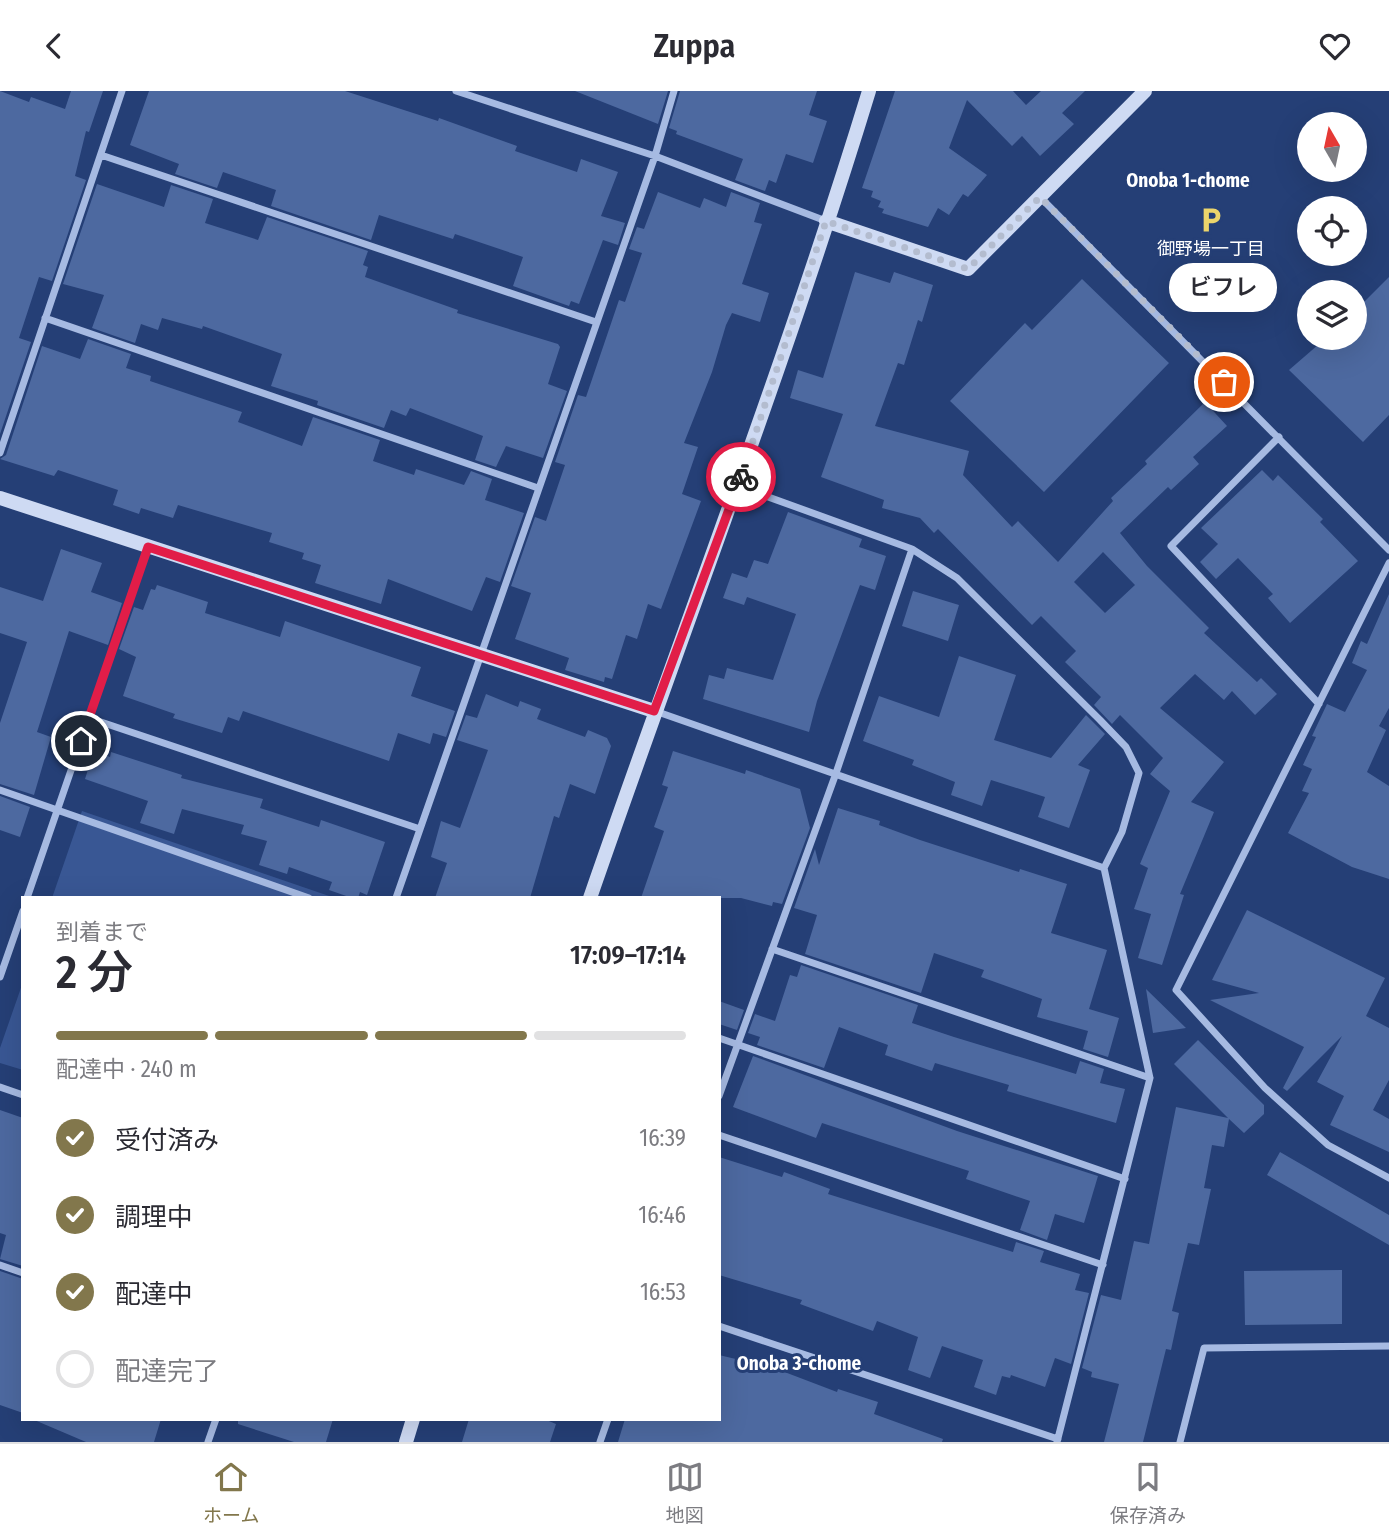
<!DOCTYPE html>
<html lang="ja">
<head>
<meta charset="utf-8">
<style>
	:root { --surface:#fff; --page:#f2f2f3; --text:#2b2b33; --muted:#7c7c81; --line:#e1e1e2; --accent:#82774c }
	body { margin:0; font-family:"Fira Sans Condensed","Noto Sans JP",sans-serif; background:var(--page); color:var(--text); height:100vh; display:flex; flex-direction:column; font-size:26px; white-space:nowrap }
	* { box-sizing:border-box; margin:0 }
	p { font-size:23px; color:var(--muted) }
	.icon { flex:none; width:38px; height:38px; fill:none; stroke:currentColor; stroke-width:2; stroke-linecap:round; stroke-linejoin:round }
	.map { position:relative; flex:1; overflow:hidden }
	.drawer { position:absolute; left:21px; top:805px; width:700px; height:525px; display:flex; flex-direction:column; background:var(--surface); border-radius:0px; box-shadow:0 7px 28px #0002 }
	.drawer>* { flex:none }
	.needle { width:46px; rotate:351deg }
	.controls { position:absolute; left:1297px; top:21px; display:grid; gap:14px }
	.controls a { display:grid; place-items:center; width:70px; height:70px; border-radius:50%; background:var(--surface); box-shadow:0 7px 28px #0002; font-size:35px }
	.pin { position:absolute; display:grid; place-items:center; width:60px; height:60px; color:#fff; margin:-30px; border:4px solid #fff; border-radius:50%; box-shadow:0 2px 7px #0007 }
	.courier { position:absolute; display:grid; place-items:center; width:70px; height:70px; margin:-35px; border:5px solid #e11d48; border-radius:50%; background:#fff; color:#222; box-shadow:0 2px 9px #0007 }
	.bubble { position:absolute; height:49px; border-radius:24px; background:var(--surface); box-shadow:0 7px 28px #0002; font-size:23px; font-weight:600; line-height:49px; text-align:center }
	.overview em { font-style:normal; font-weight:600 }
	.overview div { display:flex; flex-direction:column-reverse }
	.overview { display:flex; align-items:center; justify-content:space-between; height:119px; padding:0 35px }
	h1 { font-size:46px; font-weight:600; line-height:52px }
	.bar { display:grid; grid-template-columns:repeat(4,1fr); gap:10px 7px; align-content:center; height:84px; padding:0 35px }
	.bar i { height:9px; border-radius:5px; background:var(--line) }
	.bar .on { background:var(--accent) }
	.bar p { grid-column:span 4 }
	ol { padding:0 35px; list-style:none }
	li { display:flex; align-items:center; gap:21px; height:77px }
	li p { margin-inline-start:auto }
	li .icon { padding:7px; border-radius:50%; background:var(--accent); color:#fff; stroke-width:4 }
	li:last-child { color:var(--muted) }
	li i { width:38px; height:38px; border:4px solid var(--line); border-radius:50% }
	header { display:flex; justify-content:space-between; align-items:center; height:91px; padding:0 35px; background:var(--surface); font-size:32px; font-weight:600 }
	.dock { display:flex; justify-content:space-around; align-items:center; height:98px; border-top:2px solid var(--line); background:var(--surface); font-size:19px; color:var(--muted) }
	.dock a { display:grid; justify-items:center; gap:4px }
	.dock .on { color:var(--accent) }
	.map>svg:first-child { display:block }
	.green { fill:#395794 }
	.building { fill:#4d69a0; fill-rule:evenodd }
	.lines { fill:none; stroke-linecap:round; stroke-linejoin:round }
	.street { stroke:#a6bae2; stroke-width:7 }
	.secondary { stroke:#cedaf3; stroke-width:14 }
	.done { stroke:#b3bccf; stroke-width:7; stroke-dasharray:0 12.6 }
	.route { stroke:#e11d48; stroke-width:9 }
	.labels { text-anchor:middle; stroke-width:6; stroke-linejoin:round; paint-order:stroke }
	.poi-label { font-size:18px; fill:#fff; stroke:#253f76 }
	.neighbourhood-label { font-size:19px; font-weight:bold; fill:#fff; stroke:#253f76 }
</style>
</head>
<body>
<header><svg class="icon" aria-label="back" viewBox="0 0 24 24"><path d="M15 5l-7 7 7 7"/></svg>Zuppa<svg class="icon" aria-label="heart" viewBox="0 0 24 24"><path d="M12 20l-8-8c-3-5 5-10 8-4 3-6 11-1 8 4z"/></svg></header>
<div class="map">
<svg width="1389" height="1351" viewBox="0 0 1389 1351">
	<rect width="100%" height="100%" fill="#253f76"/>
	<path class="green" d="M82,720L335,807H52Z
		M23,891V979L0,972V957Z"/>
	<path class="building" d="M0,0L29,11L31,6L65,18L71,0H103L89,41L86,40L75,85L86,89L52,190L39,186L19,247L31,251L0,343Z
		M149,0H345L438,30L439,27L517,55L515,60L577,81L581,68L618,81L601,125L625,132L618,154L603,149L579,213L571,210L569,215L513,195L523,166L455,143L453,148L379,124L371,149L271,115L276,99L223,81L217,97L175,83L179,73L130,54Z
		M575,0H668L658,33Z
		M680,0H817L809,24L827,30L813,72L786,63L776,92L769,89L765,100L735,89L743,68L676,43L677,40L669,37Z
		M895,0H1013L1026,14L1041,0H1085L1062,22L1074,33L1040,65L1022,45L1012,55L967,9L949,57L987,84L968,106L963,103L949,124L938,117L928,136L882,122L884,118L878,116L881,110L871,106L873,100L862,97Z
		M97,93L164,116L171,94L213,108L205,132L258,149L267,126L368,160L363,174L368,176L365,186L458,219L457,222L558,253L560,256L548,293L567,300L543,367L506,355L496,376L475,369L483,345L410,317L406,325L391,319L384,337L317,314L318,310L271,295L282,263L203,235L202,238L162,227L158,239L141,233L135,252L92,237L104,204L63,193Z
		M658,101L700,117L704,107L726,116L731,101L760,112L754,131L762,133L742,193L769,202L760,231L732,222L726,234L712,281L684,352L698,356L682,403L701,410L661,518L648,513L637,548L626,544L612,588L605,586L604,591L565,579L569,567L515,548L531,502L511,495L535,426L546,430L565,374L555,371L578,304L586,306L619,209L625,211L642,162L629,158L637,136L644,138Z
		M855,181L890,192L894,181L933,194L922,231L918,229L904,274L898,272L875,335L969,360L963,384L1012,436L1018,430L1058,471L1113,410L1111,407L1147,373L1145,370L1205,311L1227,335L1193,366L1199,373L1171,399L1168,396L1120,442L1147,475L1209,537L1204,542L1257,591L1261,587L1277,603L1255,624L1232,600L1224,609L1195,583L1160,617L1224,671L1191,711L1214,721L1180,803L1184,804L1162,874L1138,867L1151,823L1134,818L1148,777L1140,773L1170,700L1150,683L1163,667L1120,624L1112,633L1094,614L1101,606L1065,571L1076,560L1041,525L1032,534L938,438L934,442L920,427L882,417L884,409L821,386L843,323L790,307L798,279L823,287ZM1103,461L1135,494L1105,522L1074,491Z
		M1389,186V324L1363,351L1289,279L1326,247H1354V221Z
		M1082,188L1169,272L1044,401L950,310L1025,232L1032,239Z
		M88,248L131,263L126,277L151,285L150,290L242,321L238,331L302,355L313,326L380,349L373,370L414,384L416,378L464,394L471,380L492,388L485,409L524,422L500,491L486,486L472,520L388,488L381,513L315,492L321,474L302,468L304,462L269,451L272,442L178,414L173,427L141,417L139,423L113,414L118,399L58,379L54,385L0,368L6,364L42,255L80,268Z
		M1262,379L1273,390L1278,384L1323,428L1320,431L1358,470L1290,532L1268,507L1273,503L1238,467L1216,488L1200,471L1218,453L1201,437Z
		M788,421L862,448L859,456L886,465L875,499L860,494L817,610L809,641L703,608L709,584L724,588L727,577L773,589L796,523L747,506L744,514L723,507L732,482L747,487L754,469L768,473Z
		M61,458L102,472L91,501L122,512L108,554L69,540L37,641L51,646L34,704L0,693V632L27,551L0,542V496L43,510Z
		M157,494L208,511L205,522L280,546L285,530L421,576L411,605L455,620L446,646L433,642L430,653L398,642L389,670L243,620L239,630L228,626L222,642L173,627L175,623L123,605L136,566L119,558L134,516L143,519L151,498L155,499Z
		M913,500L959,514L948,550L902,535Z
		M1389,503V617L1379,635L1386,639L1367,681L1389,695V788L1352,776L1288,742L1309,702L1302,700L1312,678L1303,674L1316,646L1312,645L1327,613L1345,621L1367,579L1352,572L1361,550L1367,553Z
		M959,565L1016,584L994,649L1051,667L1086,624L1105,643L1078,674L1090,679L1069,737L1038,726L1045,706L991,689L982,715L951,704L955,691L912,674L914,669L863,650L879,605L939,626Z
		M486,603L518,616L520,610L541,618L537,628L585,646L588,639L607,647L611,655L595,703L570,693L559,727L554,725L530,807H435L447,772L431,766L441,730L460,737L488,659L457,649L466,624L477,627Z
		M94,660L110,666L111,661L182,684L181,687L263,708L260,717L319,736L321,729L385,751L367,804L360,801L358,807H352L329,799L332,791L289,776L287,783L259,774L267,750L241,743L244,734L182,718L174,743L140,732L148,710L85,688Z
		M673,660L745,683L746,679L800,698L810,737L782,813L773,811L772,815L741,807H641L664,740L654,736L668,696L662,694Z
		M0,705L30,716L20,746L0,739Z
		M838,717L880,730L879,734L920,749L1019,781L1020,778L1067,793L1051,842L1107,859L1089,918L1119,927L1108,966L1083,958L1088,940L1037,926L1042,908L981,886L984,879L934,862L921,902L805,863L817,824L794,817L815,758L819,774Z
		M1247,819L1385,887L1366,925L1389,937V989L1373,1019L1389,1028V1061L1330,1034L1344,1005L1317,991L1342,945L1287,1000L1283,997L1304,956L1210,909L1259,902L1212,889Z
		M801,874L918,914L912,932L954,946L1076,983L1080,970L1104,978L1100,992L1125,998L1116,1032L1007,1000L1009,994L935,972L932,980L885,964L888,954L839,936L824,977L757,954L760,946L748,942L755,923L775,930L790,884L797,886Z
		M1146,898L1186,937L1153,942Z
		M719,910L744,919L737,939L719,933Z
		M1198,949L1264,1014V1023L1244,1042L1229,1028L1224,1056L1212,1054L1204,1097L1211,1098L1199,1154L1188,1152L1172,1220L1179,1222L1171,1259L1166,1258L1143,1351H1104L1119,1293L1091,1286L1092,1281L1082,1277L1101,1204L1121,1209L1134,1150L1149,1153L1176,1016L1228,1027L1174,973Z
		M753,965L957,1040L1098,1085L1084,1132L1055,1123L1047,1149L1020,1139L1030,1110L966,1088L969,1080L822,1032L816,1047L733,1016Z
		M0,1019L23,1027V1175L0,1168L6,1144L0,1142Z
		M1280,1061L1389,1124V1154L1267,1084Z
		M719,1066L782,1086L784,1081L830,1098L828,1103L1013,1161L1016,1151L1044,1160L1040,1171L1080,1183L1075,1199L1089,1202L1071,1273L1055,1267L1045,1296L1011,1284L1010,1287L1002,1285L996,1304L974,1296L983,1269L942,1255L930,1287L908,1279L918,1246L877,1230L873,1240L800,1213L802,1209L719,1184Z
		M1342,1179V1233L1245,1234L1244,1180Z
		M0,1180L23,1188V1322L0,1314Z
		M719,1264L774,1277L837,1301L838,1298L878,1311L874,1323L943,1348L942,1351H618L625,1328H719Z
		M32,1328H161L154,1351H86Z
		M238,1328H333L326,1351H294L238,1333Z
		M469,1328H544L556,1333L550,1351H462Z"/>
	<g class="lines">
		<path class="street" d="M456,0L655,65L826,130
			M101,64L596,231
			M1040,106L1389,459
			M45,227L538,397
			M1279,346L1171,455L1319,613
			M0,362L122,0
			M738,395L912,458L957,487L1100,629L1126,656L1139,682L1122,741L1104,777L1150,987L1057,1351
			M1389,472L1176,899L1265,997L1328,1054L1389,1087
			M655,620L1104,777
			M89,627L420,738
			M0,699L309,807
			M27,807L148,456
			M396,807L655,65L674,0
			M772,858L1150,987
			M0,886L23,820
			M719,947L1125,1088
			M0,996L23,1004
			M719,1005L835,685L912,458
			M719,1044L1103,1174
			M0,1174L23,1182
			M719,1235L1058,1348
			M208,1351L216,1328
			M600,1351L608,1328
			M1180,1351L1204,1257L1389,1255"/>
		<path class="secondary" d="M826,130L968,178L1145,0
			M0,407L654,620
			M590,807C683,538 786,272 869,0
			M406,1351L413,1328"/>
	</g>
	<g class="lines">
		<path class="done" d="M741,386L826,130L968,178L1040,106L1224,291"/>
		<path class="route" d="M81,650L148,456L654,620L741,386"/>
	</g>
	<defs>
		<g id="parking-bare" transform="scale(2.1)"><path d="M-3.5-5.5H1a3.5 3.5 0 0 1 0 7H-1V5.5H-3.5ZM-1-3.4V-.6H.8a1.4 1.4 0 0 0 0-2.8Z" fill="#ecd56b" stroke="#253f76" stroke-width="2.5" paint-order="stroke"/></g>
	</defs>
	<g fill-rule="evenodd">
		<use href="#parking-bare" x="1211" y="129"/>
	</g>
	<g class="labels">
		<g class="poi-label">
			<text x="1211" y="164">御野場一丁目</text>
		</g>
		<g class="neighbourhood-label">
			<text x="1188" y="96">Onoba 1-chome</text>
			<text x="799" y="1279">Onoba 3-chome</text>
		</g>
	</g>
</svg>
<div class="controls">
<a><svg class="needle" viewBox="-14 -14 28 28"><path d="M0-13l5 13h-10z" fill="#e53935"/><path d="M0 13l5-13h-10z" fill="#7c7c81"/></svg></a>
<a><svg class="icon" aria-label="locate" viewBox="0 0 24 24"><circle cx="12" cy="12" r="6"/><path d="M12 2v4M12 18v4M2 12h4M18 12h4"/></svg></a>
<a><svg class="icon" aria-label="layers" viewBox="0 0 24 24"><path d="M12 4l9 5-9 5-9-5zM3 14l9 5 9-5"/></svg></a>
</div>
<div class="pin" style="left:1224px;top:291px;background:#ea580c"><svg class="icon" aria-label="bag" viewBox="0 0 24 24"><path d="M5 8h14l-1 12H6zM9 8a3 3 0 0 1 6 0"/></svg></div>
<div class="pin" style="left:81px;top:650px;background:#1f2937"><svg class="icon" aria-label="home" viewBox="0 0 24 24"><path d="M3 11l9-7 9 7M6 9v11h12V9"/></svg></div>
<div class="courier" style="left:741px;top:386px"><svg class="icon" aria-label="bike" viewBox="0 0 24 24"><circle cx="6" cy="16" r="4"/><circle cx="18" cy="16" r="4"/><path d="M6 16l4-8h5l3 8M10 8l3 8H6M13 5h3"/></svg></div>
<div class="bubble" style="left:1169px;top:172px;width:108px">ビフレ</div>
<section class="drawer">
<div class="overview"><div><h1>2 分</h1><p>到着まで</p></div><em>17:09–17:14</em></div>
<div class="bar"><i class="on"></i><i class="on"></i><i class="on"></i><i></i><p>配達中 · 240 m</p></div>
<ol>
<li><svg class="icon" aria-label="check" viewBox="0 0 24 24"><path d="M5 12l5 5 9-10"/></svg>受付済み<p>16:39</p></li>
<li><svg class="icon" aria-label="check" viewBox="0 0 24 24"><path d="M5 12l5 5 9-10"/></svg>調理中<p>16:46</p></li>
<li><svg class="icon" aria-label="check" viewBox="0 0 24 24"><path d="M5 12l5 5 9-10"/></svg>配達中<p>16:53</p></li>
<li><i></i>配達完了</li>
</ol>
</section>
</div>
<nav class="dock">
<a class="on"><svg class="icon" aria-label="home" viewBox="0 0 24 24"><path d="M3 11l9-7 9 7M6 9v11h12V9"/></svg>ホーム</a>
<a><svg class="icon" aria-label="map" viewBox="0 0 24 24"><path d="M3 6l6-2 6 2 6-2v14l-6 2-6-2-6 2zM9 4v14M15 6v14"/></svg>地図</a>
<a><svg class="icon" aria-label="saved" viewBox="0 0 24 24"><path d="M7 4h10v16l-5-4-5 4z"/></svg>保存済み</a>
</nav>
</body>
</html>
